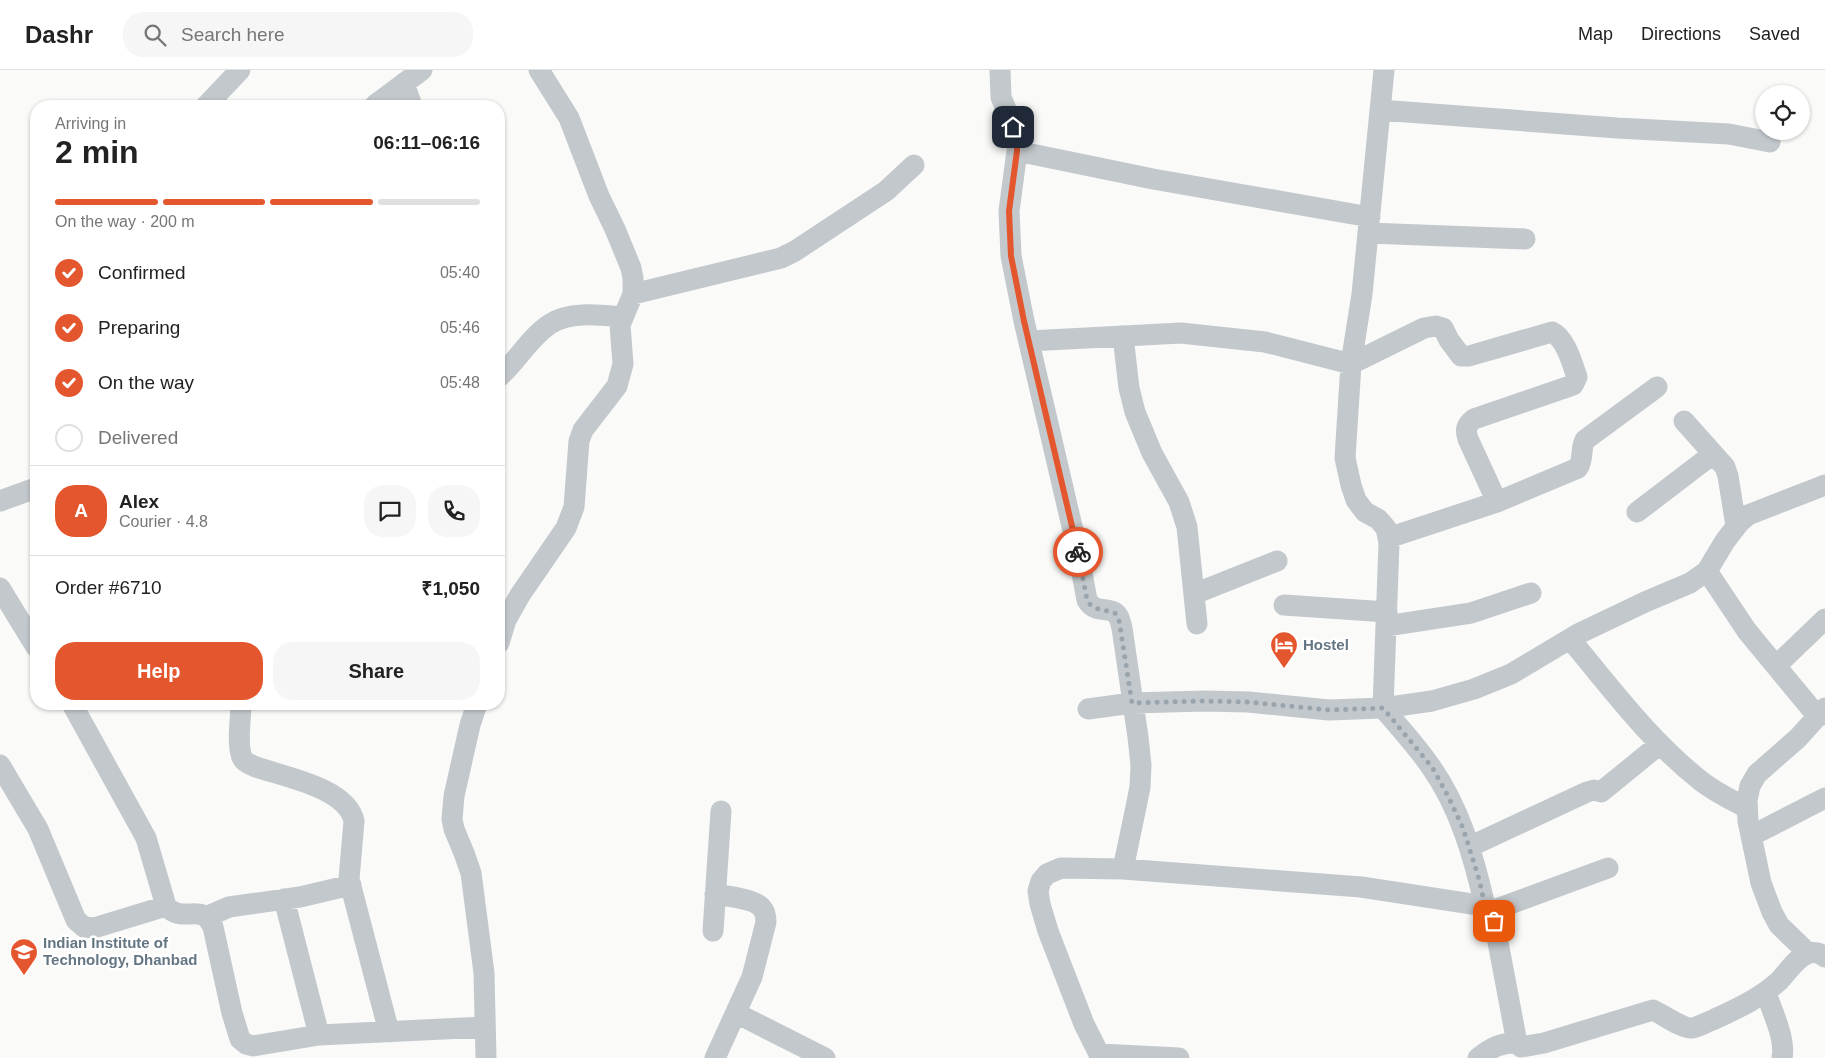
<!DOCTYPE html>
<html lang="en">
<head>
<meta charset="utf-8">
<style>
	:root { --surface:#fff; --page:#f6f6f6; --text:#222; --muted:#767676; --line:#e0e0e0; --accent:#e4572e }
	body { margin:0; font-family:Helvetica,sans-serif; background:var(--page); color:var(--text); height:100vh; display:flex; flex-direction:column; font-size:19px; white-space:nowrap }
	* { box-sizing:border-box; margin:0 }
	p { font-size:16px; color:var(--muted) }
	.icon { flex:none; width:28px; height:28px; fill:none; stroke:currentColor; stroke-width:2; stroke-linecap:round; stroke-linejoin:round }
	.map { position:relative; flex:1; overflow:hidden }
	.panel { position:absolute; left:30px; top:30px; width:475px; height:610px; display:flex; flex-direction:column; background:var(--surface); border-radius:20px; box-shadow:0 1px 4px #0004 }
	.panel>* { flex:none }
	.buttons { position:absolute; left:1755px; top:15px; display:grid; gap:10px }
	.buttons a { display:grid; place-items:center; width:55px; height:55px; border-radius:50%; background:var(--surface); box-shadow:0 1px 4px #0004; font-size:25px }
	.pin { position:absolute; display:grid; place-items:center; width:42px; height:42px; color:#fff; margin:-21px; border-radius:10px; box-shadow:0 2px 8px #0006 }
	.courier { position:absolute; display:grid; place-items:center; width:50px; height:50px; margin:-25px; border:4px solid #e4572e; border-radius:50%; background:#fff; color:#222; box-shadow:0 1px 6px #0007 }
	.overview em { font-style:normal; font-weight:800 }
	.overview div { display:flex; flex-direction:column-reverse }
	.overview { display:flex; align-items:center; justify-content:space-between; height:85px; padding:0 25px }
	h1 { font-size:32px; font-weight:800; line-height:38px }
	.bar { display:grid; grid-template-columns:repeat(4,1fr); gap:8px 5px; align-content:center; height:60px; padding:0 25px }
	.bar i { height:6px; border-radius:4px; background:var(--line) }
	.bar .on { background:var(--accent) }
	.bar p { grid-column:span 4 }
	.line { display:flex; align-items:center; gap:12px; padding:0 25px; border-top:1px solid var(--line) }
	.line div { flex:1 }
	.round { display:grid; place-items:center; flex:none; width:52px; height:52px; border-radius:20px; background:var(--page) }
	ol { padding:0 25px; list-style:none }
	li { display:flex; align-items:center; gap:15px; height:55px }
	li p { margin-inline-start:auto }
	li .icon { padding:5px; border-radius:50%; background:var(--accent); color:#fff; stroke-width:4 }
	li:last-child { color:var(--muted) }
	li i { width:28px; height:28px; border:2px solid var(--line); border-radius:50% }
	.cta { display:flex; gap:10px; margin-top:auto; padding:10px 25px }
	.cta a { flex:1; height:58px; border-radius:20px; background:var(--accent); color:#fff; font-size:20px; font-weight:800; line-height:58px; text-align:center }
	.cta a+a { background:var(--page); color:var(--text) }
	header { display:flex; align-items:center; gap:30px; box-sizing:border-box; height:70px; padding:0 25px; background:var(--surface); border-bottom:1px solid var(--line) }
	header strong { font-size:24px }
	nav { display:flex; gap:28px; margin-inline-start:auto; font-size:18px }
	.search { width:350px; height:45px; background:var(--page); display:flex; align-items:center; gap:12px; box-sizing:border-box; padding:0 18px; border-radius:20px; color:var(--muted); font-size:19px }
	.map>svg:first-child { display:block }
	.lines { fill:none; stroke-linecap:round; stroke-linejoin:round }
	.minor { stroke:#c3c8cc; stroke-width:21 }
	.done { stroke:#99a4ac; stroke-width:5; stroke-dasharray:0 9 }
	.route { stroke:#e4572e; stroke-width:6 }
	.labels { text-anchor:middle; stroke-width:5; stroke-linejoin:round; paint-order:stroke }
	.poi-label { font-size:15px; font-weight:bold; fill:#657683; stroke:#fff; text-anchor:start }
</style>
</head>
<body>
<header>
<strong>Dashr</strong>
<div class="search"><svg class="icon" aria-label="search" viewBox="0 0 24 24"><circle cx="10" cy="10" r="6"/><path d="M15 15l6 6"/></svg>Search here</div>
<nav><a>Map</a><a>Directions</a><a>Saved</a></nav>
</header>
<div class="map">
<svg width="1825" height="988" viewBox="0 0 1825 988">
	<rect width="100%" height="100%" fill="#fafaf8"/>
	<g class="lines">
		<path class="minor" d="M1000,0L1001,27L1017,66V81L1009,141L1011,186L1024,251L1078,482L1087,530C1095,545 1111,535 1118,546C1120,549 1121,554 1122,558L1138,667L1141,695L1140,717L1136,737L1123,799
			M1384,0L1362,224L1351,294L1345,388L1351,415L1356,430L1365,442L1378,449L1386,458L1389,473L1383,638C1399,657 1417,676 1431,697C1460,738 1474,788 1485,836
			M404,13L412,36
			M375,35L422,0
			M206,36L240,0
			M1380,40L1617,58L1729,64L1770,72
			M1017,81L1153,109L1370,147
			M1368,163L1525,169
			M633,224L781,188L795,181L886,121L914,95
			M1123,266L1129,318L1135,342L1152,383L1179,432L1187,457L1197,554
			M1029,271L1181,263L1265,272L1351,294L1424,258L1436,256L1443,258L1449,270L1461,286H1469L1552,262C1566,269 1572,293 1577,307L1573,315L1474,349C1466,355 1465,360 1468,369L1497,432
			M499,307C517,291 530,267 550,254C570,241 600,245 622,247
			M1684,351L1725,397L1728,406L1736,456
			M0,431L36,418
			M1637,442L1713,384
			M1388,468L1497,432L1578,398C1584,389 1580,379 1585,370L1657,317
			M1707,501L1747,561L1818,647
			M0,518L36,577
			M1194,524L1277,491
			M1284,535L1387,542
			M1386,556L1471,543L1531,523
			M1570,569C1611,618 1650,671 1701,711C1715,722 1731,730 1747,738
			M499,573L506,550L520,525L566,458L574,437L579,371L583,360L617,316L623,294L620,255L633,224V208L631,198L615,159L599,126L569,48L539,0
			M1776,596L1825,549
			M72,634L146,768L166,836C184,855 201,831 213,857L232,943L240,969L246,974L253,976L319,965L485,957
			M241,634C241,647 236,678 243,689C245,693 252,695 256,697C285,707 347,718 354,751L349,809L389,962
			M477,634L470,655L454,726L452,749L454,759L464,783L471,803L484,903L486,988
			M1088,639L1132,633L1205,631L1248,632L1329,640L1383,638L1432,631L1474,619L1511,604L1578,564L1645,532L1690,513L1707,501L1725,471L1739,453L1748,445L1825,415
			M0,695L38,759L76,850L84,857L94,858L166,836
			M1751,766L1825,728
			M1469,777L1587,722L1594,720L1601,722L1660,674
			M284,829L319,965
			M1491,841L1608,798
			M206,847L229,837L300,827L351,815
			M713,861L721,741
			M1808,883L1779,855L1772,842L1761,813L1748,751L1747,730L1750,716L1757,704L1798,668L1825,638
			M1766,923C1772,941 1786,969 1782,988
			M736,943L825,988
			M1100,984L1179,988
			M715,988L752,907L766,852C766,847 765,841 761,837C754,829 727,826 715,824
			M1101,988L1084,954L1048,861L1040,834L1038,821L1041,811L1047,804L1061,798L1123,799L1361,817L1485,836L1491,841L1494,851L1517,973L1521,977L1544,973L1653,940C1662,944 1681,958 1691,958C1698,958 1706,952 1713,950C1736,939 1759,929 1779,911C1788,902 1795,889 1807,884C1813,881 1820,883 1825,887
			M1478,988C1491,978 1501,972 1517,973"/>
	</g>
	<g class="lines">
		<path class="done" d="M1078,482L1087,530C1093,541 1104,539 1115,543L1119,550L1132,633L1205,631L1248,632L1329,640L1383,638L1432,697L1448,726L1463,758L1479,809L1485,836L1491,841L1494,851"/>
		<path class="route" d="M1013,57L1017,66V81L1009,141L1011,186L1024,251L1078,482"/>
	</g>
	<defs>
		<g id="hotel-pin" transform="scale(1.4375)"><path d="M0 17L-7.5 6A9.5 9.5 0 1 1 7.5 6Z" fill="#e4572e" stroke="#fff"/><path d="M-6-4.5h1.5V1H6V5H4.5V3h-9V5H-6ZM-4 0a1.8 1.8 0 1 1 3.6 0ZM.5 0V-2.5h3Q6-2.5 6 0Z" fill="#fff"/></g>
		<g id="university-pin" transform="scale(1.4375)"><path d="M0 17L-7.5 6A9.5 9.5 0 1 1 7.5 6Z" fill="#e4572e" stroke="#fff"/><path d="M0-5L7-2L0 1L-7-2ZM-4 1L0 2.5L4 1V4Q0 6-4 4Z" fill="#fff"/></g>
	</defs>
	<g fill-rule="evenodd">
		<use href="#hotel-pin" x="1284" y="575"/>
		<use href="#university-pin" x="24" y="882"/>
	</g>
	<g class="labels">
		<g class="poi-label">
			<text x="1303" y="580">Hostel</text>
			<text x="43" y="878">Indian Institute of<tspan x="43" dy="17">Technology, Dhanbad</tspan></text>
		</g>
	</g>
</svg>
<div class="buttons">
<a><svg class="icon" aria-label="locate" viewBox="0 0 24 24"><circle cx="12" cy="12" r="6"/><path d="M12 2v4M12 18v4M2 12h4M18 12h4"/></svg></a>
</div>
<div class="pin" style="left:1494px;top:851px;background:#ea580c"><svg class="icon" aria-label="bag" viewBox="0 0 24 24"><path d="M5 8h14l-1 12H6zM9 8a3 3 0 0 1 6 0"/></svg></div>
<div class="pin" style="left:1013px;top:57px;background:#1f2937"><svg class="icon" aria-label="home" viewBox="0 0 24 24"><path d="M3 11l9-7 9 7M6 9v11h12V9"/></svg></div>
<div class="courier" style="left:1078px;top:482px"><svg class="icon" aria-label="bike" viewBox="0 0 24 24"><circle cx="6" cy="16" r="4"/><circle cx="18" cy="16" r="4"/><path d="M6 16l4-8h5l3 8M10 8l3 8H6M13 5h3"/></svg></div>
<section class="panel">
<div class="overview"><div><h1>2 min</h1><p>Arriving in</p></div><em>06:11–06:16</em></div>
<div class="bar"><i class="on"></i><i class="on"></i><i class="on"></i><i></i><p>On the way · 200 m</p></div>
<ol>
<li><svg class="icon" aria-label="check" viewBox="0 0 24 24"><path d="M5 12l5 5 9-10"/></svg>Confirmed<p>05:40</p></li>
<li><svg class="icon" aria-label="check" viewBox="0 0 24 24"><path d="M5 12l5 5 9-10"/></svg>Preparing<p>05:46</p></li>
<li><svg class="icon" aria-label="check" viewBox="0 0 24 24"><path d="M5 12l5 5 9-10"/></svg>On the way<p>05:48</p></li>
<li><i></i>Delivered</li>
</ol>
<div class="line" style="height:90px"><b class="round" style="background:var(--accent);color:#fff">A</b><div><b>Alex</b><p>Courier · 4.8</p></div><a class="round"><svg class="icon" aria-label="chat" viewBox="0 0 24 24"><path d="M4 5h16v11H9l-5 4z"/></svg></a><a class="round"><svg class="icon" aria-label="phone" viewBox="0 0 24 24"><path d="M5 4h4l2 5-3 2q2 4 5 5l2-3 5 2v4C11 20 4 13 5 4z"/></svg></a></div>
<div class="line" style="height:65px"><div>Order #6710</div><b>₹1,050</b></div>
<div class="cta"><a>Help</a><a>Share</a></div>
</section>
</div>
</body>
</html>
